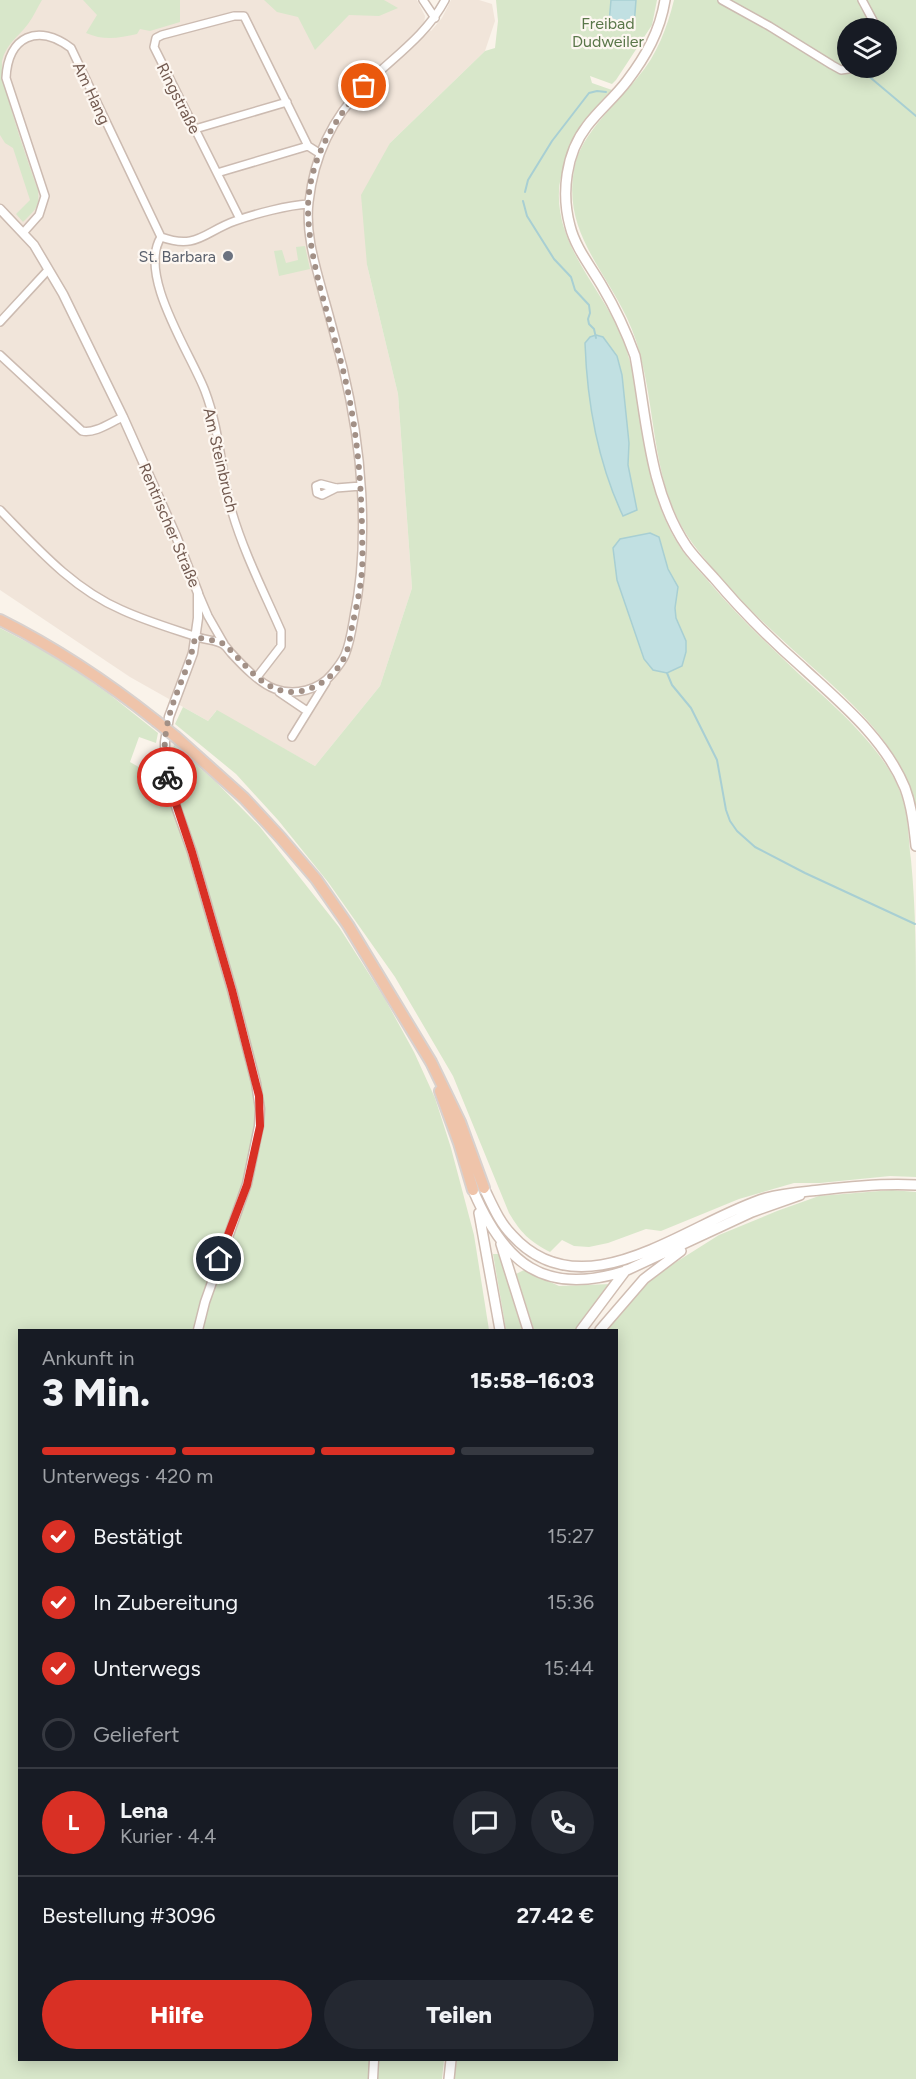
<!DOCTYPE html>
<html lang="de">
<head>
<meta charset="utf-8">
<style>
	:root { --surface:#171b24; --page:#242831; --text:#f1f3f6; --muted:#9ea1a6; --line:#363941; --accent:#d93025 }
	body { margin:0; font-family:Figtree,sans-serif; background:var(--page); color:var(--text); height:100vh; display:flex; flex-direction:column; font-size:22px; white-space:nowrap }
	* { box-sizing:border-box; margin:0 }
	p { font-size:20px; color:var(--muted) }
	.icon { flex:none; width:33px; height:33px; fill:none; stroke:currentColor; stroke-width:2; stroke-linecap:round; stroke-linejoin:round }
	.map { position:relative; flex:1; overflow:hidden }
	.side { position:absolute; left:18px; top:1329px; width:600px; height:732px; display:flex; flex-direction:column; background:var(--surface); border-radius:0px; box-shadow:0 3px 15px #0003 }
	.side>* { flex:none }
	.fabs { position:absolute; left:837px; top:18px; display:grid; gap:12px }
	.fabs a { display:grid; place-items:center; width:60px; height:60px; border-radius:50%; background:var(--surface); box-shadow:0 3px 15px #0003; font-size:30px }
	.pin { position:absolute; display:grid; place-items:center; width:51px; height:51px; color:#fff; margin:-26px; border:3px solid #fff; border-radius:50%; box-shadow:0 2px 6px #0007 }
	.courier { position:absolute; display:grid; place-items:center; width:60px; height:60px; margin:-30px; border:4px solid #d93025; border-radius:50%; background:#fff; color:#222; box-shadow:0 2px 8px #0007 }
	.head em { font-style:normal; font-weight:800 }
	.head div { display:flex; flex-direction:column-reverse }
	.head { display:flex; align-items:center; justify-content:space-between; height:102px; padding:0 24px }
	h1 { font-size:39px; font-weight:800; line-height:45px }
	.bar { display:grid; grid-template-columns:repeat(4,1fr); gap:9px 6px; align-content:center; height:72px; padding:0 24px }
	.bar i { height:8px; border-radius:4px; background:var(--line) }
	.bar .current { background:var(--accent) }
	.bar p { grid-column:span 4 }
	.line { display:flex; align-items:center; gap:15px; padding:0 24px; border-top:2px solid var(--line) }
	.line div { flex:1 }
	.round { display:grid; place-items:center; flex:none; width:63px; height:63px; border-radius:32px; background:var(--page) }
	ol { padding:0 24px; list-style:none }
	li { display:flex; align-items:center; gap:18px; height:66px }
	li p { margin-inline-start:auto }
	li .icon { padding:6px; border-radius:50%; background:var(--accent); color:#fff; stroke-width:4 }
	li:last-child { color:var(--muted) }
	li i { width:33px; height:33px; border:3px solid var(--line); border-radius:50% }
	.cta { display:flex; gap:12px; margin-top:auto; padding:12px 24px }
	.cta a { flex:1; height:69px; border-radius:36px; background:var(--accent); color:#fff; font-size:24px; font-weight:800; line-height:69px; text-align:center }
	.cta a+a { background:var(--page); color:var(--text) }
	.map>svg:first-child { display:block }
	.residential { fill:#f1e5da }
	.green { fill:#d8e7ca; fill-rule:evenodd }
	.water { fill:#c1e0e2; stroke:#a8cfd3; stroke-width:1.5 }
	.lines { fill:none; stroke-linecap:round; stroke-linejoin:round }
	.stream { stroke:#a8cfd3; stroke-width:2 }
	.minor-casing { stroke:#ccbbb1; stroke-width:10 }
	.tertiary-casing { stroke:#ccbbb1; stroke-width:11 }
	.secondary-casing { stroke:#d0bdb2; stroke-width:12 }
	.trunk-casing { stroke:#d8d1ce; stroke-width:14 }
	.minor { stroke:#fff; stroke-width:7 }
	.tertiary { stroke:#fff; stroke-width:8 }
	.secondary { stroke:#fff; stroke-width:9 }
	.trunk { stroke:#efc4aa; stroke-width:10 }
	.trunk-bridge-casing { stroke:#d8d1ce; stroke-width:14; stroke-linecap:butt }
	.trunk-bridge { stroke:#efc4aa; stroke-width:10 }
	.done { stroke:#a29086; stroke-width:6; stroke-dasharray:0 10.8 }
	.route { stroke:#d93025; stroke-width:8 }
	.worship-dot { fill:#6b7280; stroke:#fdf7f1; stroke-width:2 }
	.labels { text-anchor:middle; stroke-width:4.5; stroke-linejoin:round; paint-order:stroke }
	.park-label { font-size:16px; fill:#5a774a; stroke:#fdf7f1 }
	.street-label { font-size:16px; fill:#725a50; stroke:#fdf7f1 }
	.worship-label { font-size:16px; fill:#5b616d; stroke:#fdf7f1; text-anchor:end }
</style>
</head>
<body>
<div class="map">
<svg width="916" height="2079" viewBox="0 0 916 2079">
	<rect width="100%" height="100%" fill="#faf3ea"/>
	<path class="residential" d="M0,0H417L425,16L424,24L431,31L442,18L451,0H479L492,4L495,21L485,51L390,143L367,265L398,394L412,588L380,686L315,766L216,711L208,721L130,677L0,590Z"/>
	<path class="green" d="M0,0H42C37,8 34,16 28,24C18,37 6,44 2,61C0,84 29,164 38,190C40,208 35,210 23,222L16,214L30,200L13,148L5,143L0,135Z
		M83,0H180V22L150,31L140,29L137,34C119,38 104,41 86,33L97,15Z
		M264,0H384L398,8L379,16L349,15L315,50L298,17L277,12Z
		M496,0H657L652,25L616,80L612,84L590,76L592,83L612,90C589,113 573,135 564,167C562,174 559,183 559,191C556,248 604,290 623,340C649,408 638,487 682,550C690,561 700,572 709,582C737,615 768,645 799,674C834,706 885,749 901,794C909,814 908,839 911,860C916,911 916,961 916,1012C916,1067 916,1122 916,1177L890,1176L820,1183H794L739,1199L661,1231L646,1229L608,1243L589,1247L574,1246L562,1240L550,1252C529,1241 521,1233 509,1213L453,1076L395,977L328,882L278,820L236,774L175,724L183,707L208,721L217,710L315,766L380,686L412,588L398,394L367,265L361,195L390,143L485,51L495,48L498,21Z
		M674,0H916V806C898,733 829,684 777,635C747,608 718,577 693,544C644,478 661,390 627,318C602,265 561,229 575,165C582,133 618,102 638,77C657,55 667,28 674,0ZM848,28H886V68H848Z
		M305,246L310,269L279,276L274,251L282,250L286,263L298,260L296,247Z
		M0,628L56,657L109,694L158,733L156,743L139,737L130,762L172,786L170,765L174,745L216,782L260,827L339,927L385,999L414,1052L435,1098L451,1148L474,1235L489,1330H20V2060H444L442,2079H0Z
		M892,1190L916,1192V2079H454L457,2060H616V1330H605L654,1276L719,1235L777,1211L819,1196Z
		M493,1254H499L522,1330H506Z
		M524,1270L559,1286L611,1284L579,1330H534L516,1274Z"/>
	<path class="water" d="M611,0H636L634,26L609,23Z
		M596,335L603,337L617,356L622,375L629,443L628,465L637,510L623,516C598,463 587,401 585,343L590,337Z
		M650,533L659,537L668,569L678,587L675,608L676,618L686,641V652L682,666L667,673L653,670L644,659L617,580L613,548L620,539Z"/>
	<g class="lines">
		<path class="stream" d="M840,51L848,58
			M859,68L916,116
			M525,192L528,180L552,141L589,93L597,91L606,92
			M523,201L527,216L554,259L571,277L575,290L589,305L590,313L588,319L589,324L594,329L596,338
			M667,673L672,685L691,708L717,760L726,810L730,821L737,831L755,847L805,873L915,924"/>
		<g class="minor-casing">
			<path id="minor" d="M423,0L435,18
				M722,0L769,26L832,65L841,70L856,68
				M862,0L877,28
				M195,129L287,102
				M217,173L308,146
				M240,219L154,47L156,38L162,35L234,16H244L308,146L319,153
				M23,233L39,215L45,196L6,78C8,36 38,23 71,48L161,237C197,250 204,232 235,221C254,214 289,205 308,204
				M161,237C137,275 191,354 205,391C220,430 221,473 232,512C244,553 264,592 281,631V646L257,677
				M0,322L48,270
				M0,355L82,431C95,434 111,422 123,417
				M336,488L322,495L317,493L316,486L321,484L336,488L361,486
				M0,510C37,548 73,589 122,610C146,621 173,629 197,637C205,640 218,640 224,645C227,647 229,651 231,653C243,666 259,683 275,689C295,696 319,690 332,674C337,668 342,662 345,655C350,643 352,629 354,617C370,539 362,446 343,368C337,345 331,321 324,297C316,267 305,234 309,202C314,157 331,119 364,86C392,58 426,36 445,0
				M199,595L208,616L224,644
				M279,692L307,711
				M292,737L326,682"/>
		</g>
		<g class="tertiary-casing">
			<path id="tertiary" d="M0,209L34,245L63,294L123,417L176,536L198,593V618L193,653L169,717L165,742V767L167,781L192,852L232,990L256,1083L260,1109L259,1126L247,1184L205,1302L198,1330
				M373,2079L374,2060"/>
		</g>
		<g class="secondary-casing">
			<path id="secondary" d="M665,0C660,31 646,56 627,81C615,97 599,110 587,126C566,153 561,193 570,226C575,247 591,267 602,286C615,308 626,331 635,356C647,420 649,491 687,547C695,558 705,568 714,578C741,610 771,640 803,668C841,703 885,739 905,788C912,807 914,827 916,846
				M484,1188C492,1204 499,1222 512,1235C584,1315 689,1221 766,1198C784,1193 802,1192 820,1190C853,1186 884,1183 916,1185
				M473,1190C504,1263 544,1297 625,1271L752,1212L800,1195
				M479,1213L500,1330
				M501,1244L528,1330
				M581,1330L626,1270
				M600,1330L644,1279L681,1251
				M449,2079L451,2060"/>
		</g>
		<g class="trunk-casing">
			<path id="trunk" d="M0,620C56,648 107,682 156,721
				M176,737L244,798L281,838L316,879L348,925L431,1062L460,1122L484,1188
				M440,1091L459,1143L473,1190"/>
		</g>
		<use href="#minor" class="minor"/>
		<use href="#tertiary" class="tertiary"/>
		<use href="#secondary" class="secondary"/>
		<use href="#trunk" class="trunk"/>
		<g class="trunk-bridge-casing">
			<path id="trunk-bridge" d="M156,721L176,737"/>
		</g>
		<use href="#trunk-bridge" class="trunk-bridge"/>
	</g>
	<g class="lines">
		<path class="done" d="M167,777C163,758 164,736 169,717C176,689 191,665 195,637C203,639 219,640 225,645C244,662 261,690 290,692C312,693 334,678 344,658C349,649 350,637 352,627C356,608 361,588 362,569C363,555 362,542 362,528C361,475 356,422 343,370C330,318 308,261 308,207C309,160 334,119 364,86"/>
		<path class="route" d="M167,777L192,852L232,990L259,1096L260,1126L247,1185L219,1259"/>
	</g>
	<circle class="worship-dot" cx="228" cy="256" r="6"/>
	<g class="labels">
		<g class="park-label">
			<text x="608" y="29">Freibad<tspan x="608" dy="18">Dudweiler</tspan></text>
		</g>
		<g class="street-label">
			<text transform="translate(92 93) rotate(65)" y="6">Am Hang</text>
			<text transform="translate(179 98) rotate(63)" y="6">Ringstraße</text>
			<text transform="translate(221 460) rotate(77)" y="6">Am Steinbruch</text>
			<text transform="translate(170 525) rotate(67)" y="6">Rentrischer Straße</text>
		</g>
		<g class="worship-label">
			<text x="216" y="262">St. Barbara</text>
		</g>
	</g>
</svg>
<div class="fabs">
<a><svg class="icon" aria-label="layers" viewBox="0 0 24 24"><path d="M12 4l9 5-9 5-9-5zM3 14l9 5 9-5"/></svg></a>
</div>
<div class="pin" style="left:364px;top:86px;background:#ea580c"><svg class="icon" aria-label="bag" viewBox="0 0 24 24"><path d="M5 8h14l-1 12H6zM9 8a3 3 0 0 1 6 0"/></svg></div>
<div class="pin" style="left:219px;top:1259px;background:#1f2937"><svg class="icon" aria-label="home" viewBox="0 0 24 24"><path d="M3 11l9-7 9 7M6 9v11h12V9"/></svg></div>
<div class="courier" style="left:167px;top:777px"><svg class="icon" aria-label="bike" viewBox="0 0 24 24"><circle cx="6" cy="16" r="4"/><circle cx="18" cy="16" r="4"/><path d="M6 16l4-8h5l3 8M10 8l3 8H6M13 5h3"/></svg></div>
<section class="side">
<div class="head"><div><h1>3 Min.</h1><p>Ankunft in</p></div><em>15:58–16:03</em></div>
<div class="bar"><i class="current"></i><i class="current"></i><i class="current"></i><i></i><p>Unterwegs · 420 m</p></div>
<ol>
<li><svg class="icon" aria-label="check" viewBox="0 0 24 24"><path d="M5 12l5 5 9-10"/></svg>Bestätigt<p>15:27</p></li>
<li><svg class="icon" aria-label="check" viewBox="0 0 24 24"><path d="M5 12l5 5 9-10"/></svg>In Zubereitung<p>15:36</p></li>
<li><svg class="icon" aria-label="check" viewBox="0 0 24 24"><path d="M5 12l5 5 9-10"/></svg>Unterwegs<p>15:44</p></li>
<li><i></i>Geliefert</li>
</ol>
<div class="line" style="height:108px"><b class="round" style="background:var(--accent);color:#fff">L</b><div><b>Lena</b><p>Kurier · 4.4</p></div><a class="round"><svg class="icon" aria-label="chat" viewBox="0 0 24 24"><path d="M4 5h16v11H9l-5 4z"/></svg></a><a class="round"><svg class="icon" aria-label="phone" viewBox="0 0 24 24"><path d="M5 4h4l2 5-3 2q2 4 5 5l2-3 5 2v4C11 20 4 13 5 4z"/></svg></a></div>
<div class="line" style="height:78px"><div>Bestellung #3096</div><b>27.42 €</b></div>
<div class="cta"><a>Hilfe</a><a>Teilen</a></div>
</section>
</div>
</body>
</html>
